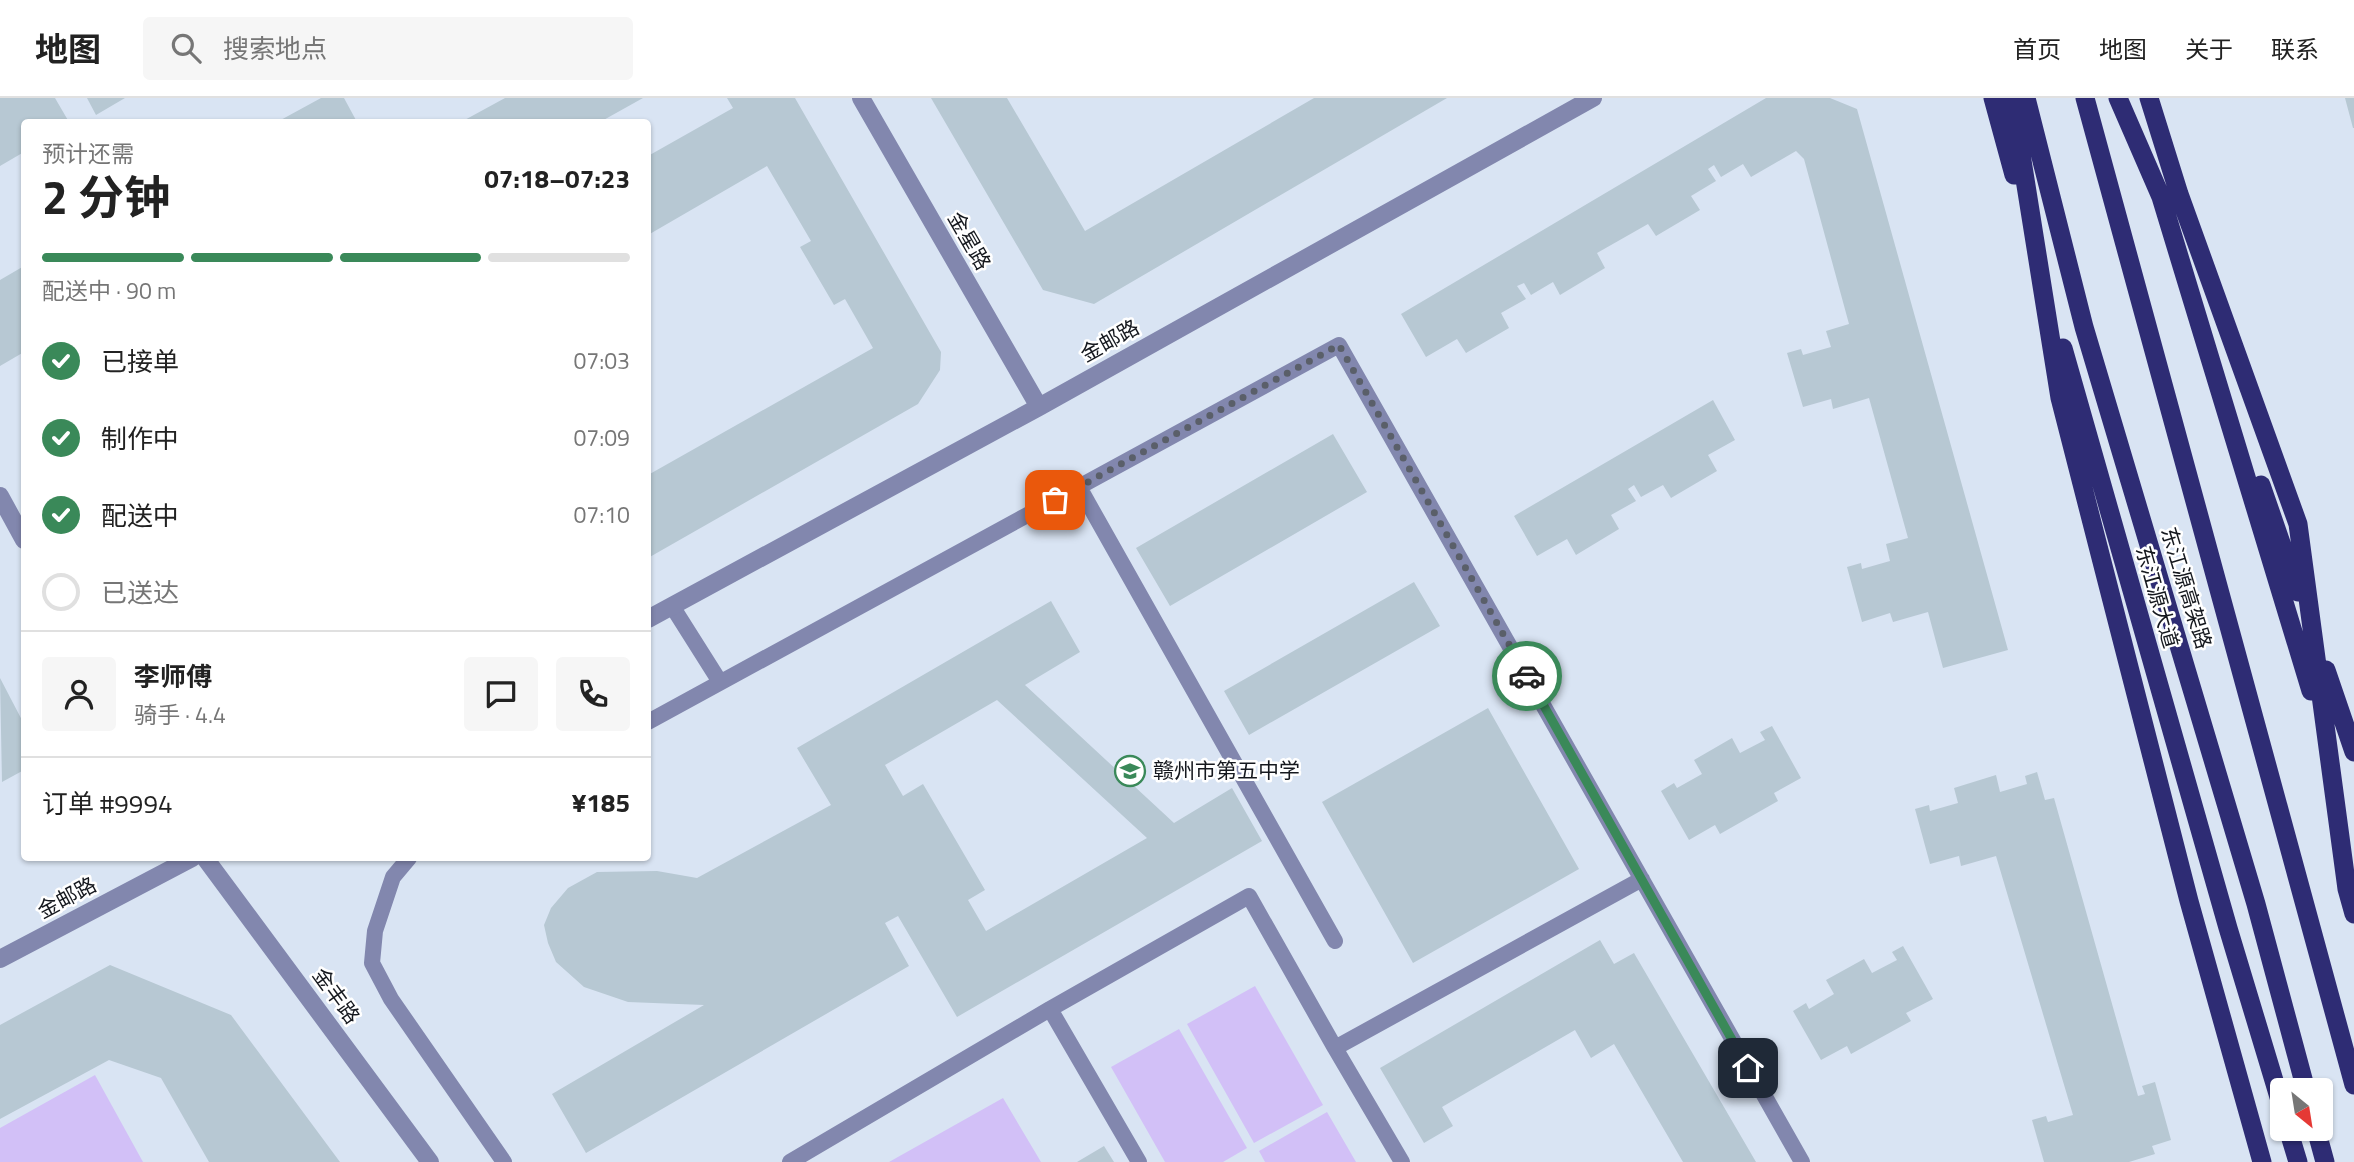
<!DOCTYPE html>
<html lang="zh">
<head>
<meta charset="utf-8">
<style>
	:root { --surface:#fff; --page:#f6f6f6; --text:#222; --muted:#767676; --line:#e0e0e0; --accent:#3a8959 }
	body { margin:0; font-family:"Titillium Web","Noto Sans SC",sans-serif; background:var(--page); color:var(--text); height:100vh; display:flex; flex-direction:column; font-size:26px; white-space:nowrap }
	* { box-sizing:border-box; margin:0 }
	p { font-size:23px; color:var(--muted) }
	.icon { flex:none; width:38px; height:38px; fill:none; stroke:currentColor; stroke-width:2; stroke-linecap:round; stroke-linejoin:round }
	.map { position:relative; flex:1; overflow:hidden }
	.drawer { position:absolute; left:21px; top:21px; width:630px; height:742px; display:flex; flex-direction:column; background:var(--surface); border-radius:7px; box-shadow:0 2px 5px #0004 }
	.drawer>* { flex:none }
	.needle { width:46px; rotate:150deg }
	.controls { position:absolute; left:2270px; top:980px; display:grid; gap:14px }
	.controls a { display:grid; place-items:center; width:63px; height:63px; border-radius:7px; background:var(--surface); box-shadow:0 2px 5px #0004; font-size:35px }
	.pin { position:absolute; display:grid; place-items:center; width:60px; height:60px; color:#fff; margin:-30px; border-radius:14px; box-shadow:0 4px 10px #0006 }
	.courier { position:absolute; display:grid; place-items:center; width:70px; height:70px; margin:-35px; border:5px solid #3a8959; border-radius:50%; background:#fff; color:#222; box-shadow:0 2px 9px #0007 }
	.summary em { font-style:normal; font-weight:700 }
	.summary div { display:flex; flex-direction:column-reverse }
	.summary { display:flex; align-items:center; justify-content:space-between; height:119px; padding:0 21px }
	h1 { font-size:46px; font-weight:700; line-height:52px }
	.bar { display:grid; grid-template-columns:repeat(4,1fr); gap:10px 7px; align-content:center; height:84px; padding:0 21px }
	.bar i { height:9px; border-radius:5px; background:var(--line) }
	.bar .selected { background:var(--accent) }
	.bar p { grid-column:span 4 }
	.line { display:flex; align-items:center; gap:18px; padding:0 21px; border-top:2px solid var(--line) }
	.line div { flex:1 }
	.round { display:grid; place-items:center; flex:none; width:74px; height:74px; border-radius:7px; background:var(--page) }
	ol { padding:0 21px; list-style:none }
	li { display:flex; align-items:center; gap:21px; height:77px }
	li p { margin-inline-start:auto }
	li .icon { padding:7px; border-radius:50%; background:var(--accent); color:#fff; stroke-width:4 }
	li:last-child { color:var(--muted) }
	li i { width:38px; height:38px; border:4px solid var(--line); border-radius:50% }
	header { display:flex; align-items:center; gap:42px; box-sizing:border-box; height:98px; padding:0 35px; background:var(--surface); border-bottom:2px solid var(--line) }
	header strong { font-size:33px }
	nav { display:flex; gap:38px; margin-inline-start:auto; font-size:24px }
	.search { width:490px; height:63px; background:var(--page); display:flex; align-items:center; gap:18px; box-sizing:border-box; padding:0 24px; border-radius:7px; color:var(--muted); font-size:26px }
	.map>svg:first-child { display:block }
	.green { fill:#d2c0f7 }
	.building { fill:#b7c8d3; fill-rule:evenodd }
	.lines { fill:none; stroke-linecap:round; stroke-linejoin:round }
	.service { stroke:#8287ae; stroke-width:16 }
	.tertiary { stroke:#8287ae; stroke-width:18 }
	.trunk { stroke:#2e2c74; stroke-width:19 }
	.done { stroke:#5a5f69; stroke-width:7; stroke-dasharray:0 12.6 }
	.route { stroke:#3a8959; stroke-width:9 }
	.labels { text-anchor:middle; stroke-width:5; stroke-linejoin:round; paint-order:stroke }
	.street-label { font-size:21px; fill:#15181e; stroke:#fff }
	.poi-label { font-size:21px; fill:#15181e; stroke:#fff; text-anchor:start }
</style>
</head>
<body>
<header>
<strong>地图</strong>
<div class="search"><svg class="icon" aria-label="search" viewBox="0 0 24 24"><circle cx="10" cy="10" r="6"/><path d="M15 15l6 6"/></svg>搜索地点</div>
<nav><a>首页</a><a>地图</a><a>关于</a><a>联系</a></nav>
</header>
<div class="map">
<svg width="2354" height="1064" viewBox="0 0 2354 1064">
	<rect width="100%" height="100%" fill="#d9e4f3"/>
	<path class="green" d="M1255,888L1323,1007L1254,1045L1187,926Z
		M1179,931L1247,1050L1223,1064H1165L1111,969Z
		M95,977L143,1064H0V1030Z
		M1003,1000L1041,1064H889Z
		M1327,1014L1356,1064H1265L1259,1053Z"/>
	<path class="building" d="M0,0H55L69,24H24V54L0,68Z
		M87,0H125L96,17Z
		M321,0H344L357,24H277Z
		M505,0H643L600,24H461Z
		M727,0H795L941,254L940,272L918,306L648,460V377L873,250L845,201L834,207L800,149L811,143L767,68L648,137V58L733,10Z
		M931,0H1007L1085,133L1314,0H1447L1094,206L1043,192Z
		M1766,0H1830L1857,11L2008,552L1943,570L1928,514L1893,524L1890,515L1862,524L1847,469L1861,465L1862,471L1890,463L1886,446L1908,440L1869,300L1833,311L1831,301L1803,309L1787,255L1801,251L1803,257L1831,249L1826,233L1849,226L1804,61L1796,53L1751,79L1743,66L1721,79L1714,67L1708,71L1716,83L1691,98L1700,112L1656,138L1648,126L1597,155L1605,170L1560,197L1553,184L1531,197L1524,185L1517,188L1526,201L1501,215L1509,230L1466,255L1457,241L1426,259L1401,216Z
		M2345,0H2354V30H2353Z
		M24,168V254L0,268V182Z
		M1713,302L1735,342L1708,357L1717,373L1671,400L1663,387L1641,399L1634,387L1628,391L1636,403L1611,417L1619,431L1576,457L1567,441L1537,458L1514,418Z
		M1333,336L1367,394L1170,508L1136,450Z
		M1414,484L1440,528L1249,637L1224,593Z
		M1051,503L1080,554L1025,587L1174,725L1232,690L1262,743L957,919L898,818L885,825L909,868L586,1055L552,996L704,907L628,904L584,889L556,864L548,845L544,827L551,810L568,790L597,774L657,773L697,780L831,707L797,650ZM997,602L1147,740L986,833L968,802L985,792L923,686L903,698L885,667Z
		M0,580L24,626V672L2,684Z
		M1488,610L1579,771L1413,865L1322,704Z
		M1772,628L1801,680L1774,695L1778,703L1720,736L1715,727L1689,742L1661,693L1674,685L1677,690L1702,676L1694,662L1732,640L1740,655L1765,642L1760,634Z
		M2037,674L2045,702L2054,700L2138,998L2145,996L2142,988L2155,984L2171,1042L2152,1048L2155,1056L2129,1064H2044L2032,1022L2046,1018L2048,1024L2073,1017L1996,758L1961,768L1959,758L1930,766L1915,711L1929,707L1930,713L1958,705L1954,690L1996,677L2000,694L2027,686L2025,678Z
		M1600,842L1614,866L1634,855L1756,1064H1683L1614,946L1591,960L1575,932L1442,1009L1453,1028L1424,1045L1380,970Z
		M1903,848L1933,901L1906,915L1911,923L1851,956L1847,948L1821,962L1793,913L1806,905L1809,911L1834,896L1826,882L1864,861L1872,875L1897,862L1892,854Z
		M110,867L231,917L340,1064H209L161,980L109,962L0,1021V927Z
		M1104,1048L1114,1064H1077Z"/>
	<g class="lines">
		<path class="service" d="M1079,389L1335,843
			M672,508L720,584
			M648,624L1339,247L1802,1064
			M409,760L393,779L375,833L372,865L391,901L504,1064
			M1050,911L1249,798L1335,950
			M790,1064L1050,911L1139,1064
			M1402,1064L1335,950L1642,781"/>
		<path class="tertiary" d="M861,0L1039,309
			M0,398L24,442
			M648,521L1039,309L1593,0
			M205,760L430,1064
			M0,861L192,760"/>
		<path class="trunk" d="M1993,0L2014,77
			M2012,0L2060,300L2189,803L2262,1064
			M2026,0L2084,229L2256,806L2306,992
			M2085,0L2354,987
			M2118,0L2161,99L2311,593
			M2149,0L2179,96L2298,426L2347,791L2354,816
			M2063,250L2228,830L2282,1009
			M2261,387L2298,494
			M2326,572L2354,654
			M2288,1031L2298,1064
			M2316,1031L2325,1064"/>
	</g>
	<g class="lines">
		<path class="done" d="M1055,402L1339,247L1527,578"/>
		<path class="route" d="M1527,578L1748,970"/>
	</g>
	<defs>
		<g id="school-ring" transform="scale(1.575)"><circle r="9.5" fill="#fff" stroke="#3a8959" stroke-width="1.5"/><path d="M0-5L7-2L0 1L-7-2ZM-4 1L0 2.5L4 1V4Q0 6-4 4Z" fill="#3a8959"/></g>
	</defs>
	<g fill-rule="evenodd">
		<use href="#school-ring" x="1130" y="673"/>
	</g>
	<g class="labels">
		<g class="street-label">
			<text transform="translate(969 143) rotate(60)" y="7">金星路</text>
			<text transform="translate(1110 243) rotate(-29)" y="7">金邮路</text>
			<text transform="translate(2186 490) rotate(73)" y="7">东江源高架路</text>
			<text transform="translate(2157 499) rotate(74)" y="7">东江源大道</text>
			<text transform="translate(67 800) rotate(-28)" y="7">金邮路</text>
			<text transform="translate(336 898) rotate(54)" y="7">金丰路</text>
		</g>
		<g class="poi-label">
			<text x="1153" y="680">赣州市第五中学</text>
		</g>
	</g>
</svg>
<div class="controls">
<a><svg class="needle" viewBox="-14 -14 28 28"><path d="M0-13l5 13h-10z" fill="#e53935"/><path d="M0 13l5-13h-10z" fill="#767676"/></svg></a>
</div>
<div class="pin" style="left:1055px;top:402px;background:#ea580c"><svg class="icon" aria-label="bag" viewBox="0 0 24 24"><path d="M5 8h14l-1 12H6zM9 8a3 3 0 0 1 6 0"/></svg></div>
<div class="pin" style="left:1748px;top:970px;background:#1f2937"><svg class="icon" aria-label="home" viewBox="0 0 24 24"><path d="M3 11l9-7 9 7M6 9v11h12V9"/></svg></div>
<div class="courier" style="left:1527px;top:578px"><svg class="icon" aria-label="car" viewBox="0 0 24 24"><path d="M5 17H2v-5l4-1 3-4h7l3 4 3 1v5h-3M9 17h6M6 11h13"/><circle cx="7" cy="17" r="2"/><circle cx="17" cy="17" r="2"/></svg></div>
<section class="drawer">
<div class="summary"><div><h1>2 分钟</h1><p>预计还需</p></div><em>07:18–07:23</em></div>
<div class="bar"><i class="selected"></i><i class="selected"></i><i class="selected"></i><i></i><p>配送中 · 90 m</p></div>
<ol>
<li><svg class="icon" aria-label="check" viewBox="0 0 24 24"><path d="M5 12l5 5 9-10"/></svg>已接单<p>07:03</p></li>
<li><svg class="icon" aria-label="check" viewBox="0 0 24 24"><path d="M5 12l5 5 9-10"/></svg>制作中<p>07:09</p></li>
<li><svg class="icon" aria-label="check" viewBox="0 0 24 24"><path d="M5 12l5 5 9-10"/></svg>配送中<p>07:10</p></li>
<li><i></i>已送达</li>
</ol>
<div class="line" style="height:126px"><a class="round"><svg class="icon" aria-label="person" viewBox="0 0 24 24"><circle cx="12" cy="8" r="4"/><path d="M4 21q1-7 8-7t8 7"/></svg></a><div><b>李师傅</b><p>骑手 · 4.4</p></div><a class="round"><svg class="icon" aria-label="chat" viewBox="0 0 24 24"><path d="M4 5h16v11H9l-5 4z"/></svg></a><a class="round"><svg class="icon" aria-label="phone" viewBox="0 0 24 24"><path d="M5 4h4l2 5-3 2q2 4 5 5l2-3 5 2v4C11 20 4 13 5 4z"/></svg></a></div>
<div class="line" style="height:91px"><div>订单 #9994</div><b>¥185</b></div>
</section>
</div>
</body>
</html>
